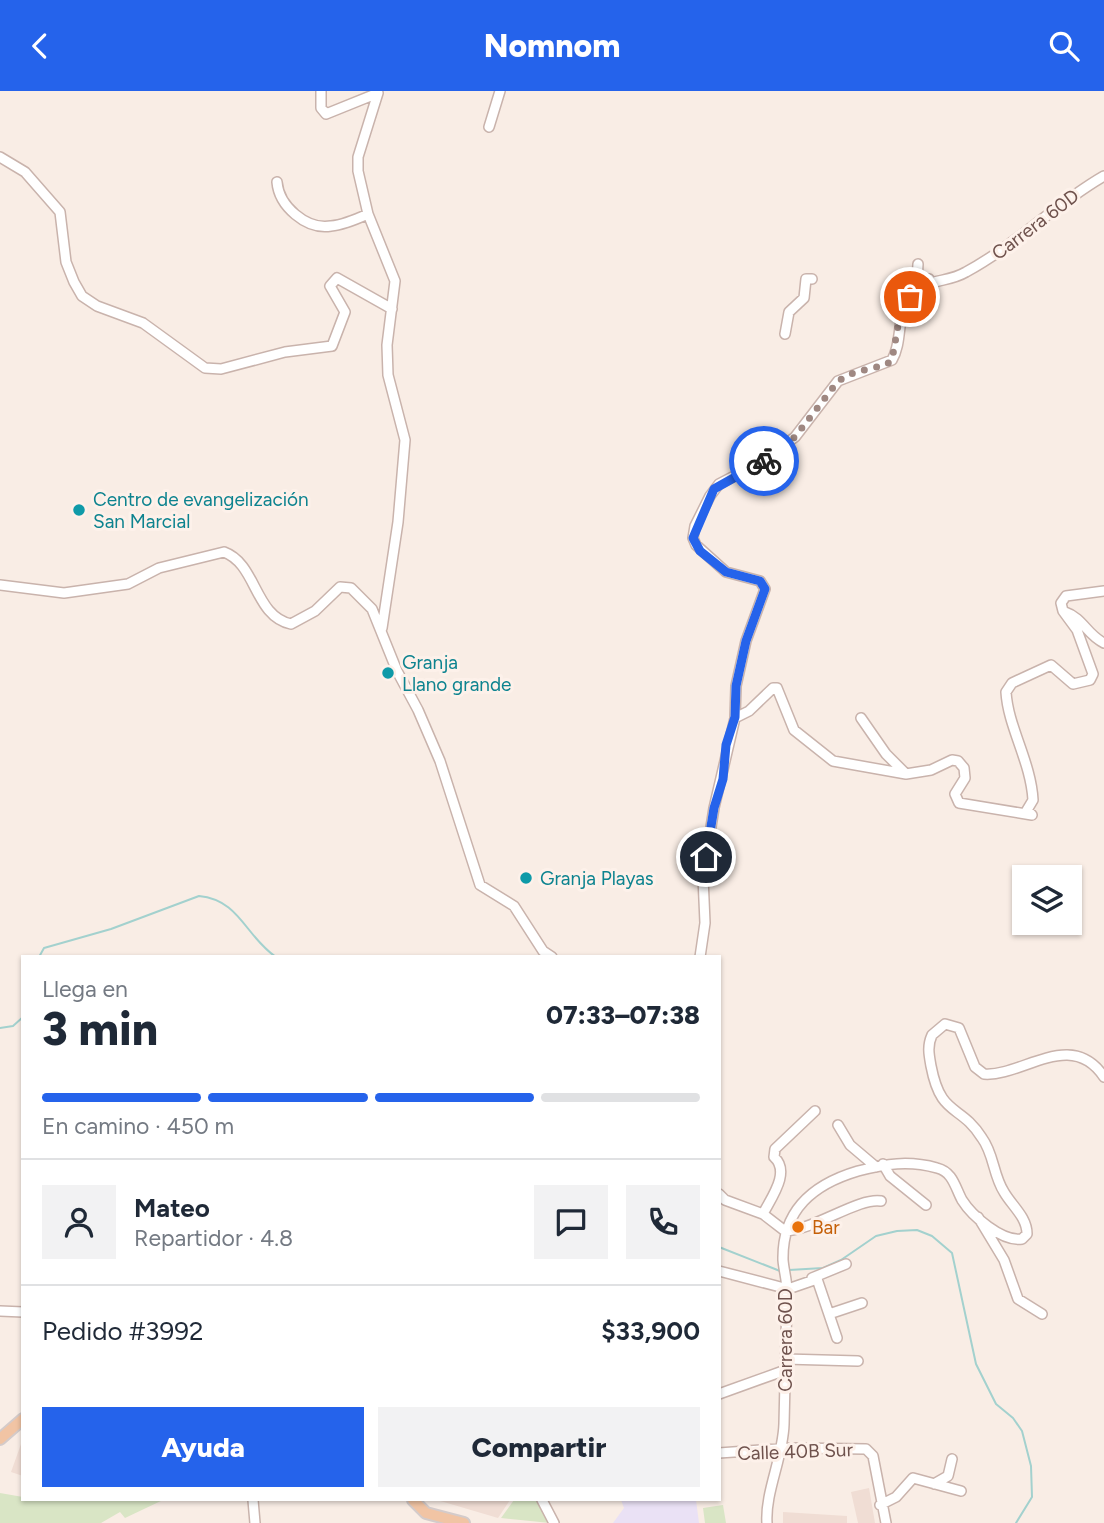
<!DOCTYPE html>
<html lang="es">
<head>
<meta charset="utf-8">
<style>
	:root { --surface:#fff; --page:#f2f2f3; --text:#1f2937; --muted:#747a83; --line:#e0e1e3; --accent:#2563eb }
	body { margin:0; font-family:Figtree,sans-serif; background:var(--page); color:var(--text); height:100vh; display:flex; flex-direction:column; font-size:26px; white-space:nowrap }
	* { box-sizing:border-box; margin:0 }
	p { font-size:23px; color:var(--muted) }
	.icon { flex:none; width:38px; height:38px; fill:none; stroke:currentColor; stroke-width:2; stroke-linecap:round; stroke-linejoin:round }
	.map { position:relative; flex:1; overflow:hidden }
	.panel { position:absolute; left:21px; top:864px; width:700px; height:546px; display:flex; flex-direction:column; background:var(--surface); border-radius:0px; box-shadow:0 2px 5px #0004 }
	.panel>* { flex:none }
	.tools { position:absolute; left:1012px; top:774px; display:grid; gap:14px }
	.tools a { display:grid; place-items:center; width:70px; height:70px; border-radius:0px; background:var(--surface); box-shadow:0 2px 5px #0004; font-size:35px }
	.pin { position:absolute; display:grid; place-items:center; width:60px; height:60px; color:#fff; margin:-30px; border:4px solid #fff; border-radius:50%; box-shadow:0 2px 7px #0007 }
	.courier { position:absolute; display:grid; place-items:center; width:70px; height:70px; margin:-35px; border:5px solid #2563eb; border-radius:50%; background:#fff; color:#222; box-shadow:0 2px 9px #0007 }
	.overview em { font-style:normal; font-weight:800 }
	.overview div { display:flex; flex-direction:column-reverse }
	.overview { display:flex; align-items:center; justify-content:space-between; height:119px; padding:0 21px }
	h1 { font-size:46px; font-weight:800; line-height:52px }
	.bar { display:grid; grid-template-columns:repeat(4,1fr); gap:10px 7px; align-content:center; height:84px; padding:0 21px }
	.bar i { height:9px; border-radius:5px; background:var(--line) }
	.bar .selected { background:var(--accent) }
	.bar p { grid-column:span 4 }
	.line { display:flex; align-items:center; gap:18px; padding:0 21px; border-top:2px solid var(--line) }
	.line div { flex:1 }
	.round { display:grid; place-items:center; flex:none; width:74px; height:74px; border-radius:0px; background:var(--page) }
	.cta { display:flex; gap:14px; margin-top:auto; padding:14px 21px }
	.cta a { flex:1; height:80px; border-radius:0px; background:var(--accent); color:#fff; font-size:28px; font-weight:800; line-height:80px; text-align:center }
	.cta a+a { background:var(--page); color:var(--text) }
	header { display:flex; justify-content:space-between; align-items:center; height:91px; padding:0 21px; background:var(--accent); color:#fff; font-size:32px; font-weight:800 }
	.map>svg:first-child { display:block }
	.residential { fill:#f0ddd4 }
	.education { fill:#eae1f5 }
	.green { fill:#d9e5c5 }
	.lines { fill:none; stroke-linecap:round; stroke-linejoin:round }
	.stream { stroke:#a3d1ce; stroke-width:2 }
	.minor-casing { stroke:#c9b3ac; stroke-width:12 }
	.major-casing { stroke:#d4cbca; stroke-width:14 }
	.minor { stroke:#fff; stroke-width:9 }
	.major { stroke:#f1c4a4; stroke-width:10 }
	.done { stroke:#9f8882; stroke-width:7; stroke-dasharray:0 12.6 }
	.route { stroke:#2563eb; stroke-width:9 }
	.culture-dot { fill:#0f9aa8; stroke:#fdf1ea; stroke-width:2.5 }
	.food-dot { fill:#e8710a; stroke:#fdf1ea; stroke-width:2.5 }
	.labels { text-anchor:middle; stroke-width:6; stroke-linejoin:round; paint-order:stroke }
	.street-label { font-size:19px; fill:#6f524d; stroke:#fdf1ea }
	.culture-label { font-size:19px; fill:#0d838f; stroke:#fdf1ea; text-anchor:start }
	.food-label { font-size:19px; fill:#c56008; stroke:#fdf1ea; text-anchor:start }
</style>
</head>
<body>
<header><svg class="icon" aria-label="back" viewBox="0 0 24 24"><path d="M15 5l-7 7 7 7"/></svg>Nomnom<svg class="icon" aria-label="search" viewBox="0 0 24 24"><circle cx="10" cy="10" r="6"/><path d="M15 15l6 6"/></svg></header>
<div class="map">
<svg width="1104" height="1432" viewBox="0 0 1104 1432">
	<rect width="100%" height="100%" fill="#f9ede5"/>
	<path class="residential" d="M21,1353H23V1385L11,1381Z
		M869,1397L875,1432H858L851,1401Z
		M437,1409H510L498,1427Z
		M783,1421L847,1425V1432H783Z"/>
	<path class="education" d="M621,1409H696L699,1432H613L624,1417Z"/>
	<path class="green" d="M0,1402L23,1406V1409H163L125,1427L120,1421L101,1432H0Z
		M514,1409H538L550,1432L501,1427Z
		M723,1414L726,1432H705L703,1417Z"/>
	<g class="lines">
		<path class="stream" d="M39,866L44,857L111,838L199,805C240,809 245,845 276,866
			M0,937L13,935L23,926
			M719,1156L780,1180
			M789,1179L823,1177L841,1169L876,1145L897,1140L917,1139L932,1145L952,1162L976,1273L996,1313L1013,1327L1022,1340L1031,1375L1032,1406L1016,1432"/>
		<g class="minor-casing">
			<path id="minor" d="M321,0V17L326,23L378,2L358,66V80L368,123L395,190L387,254L388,284L405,349L398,431L382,537
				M489,36L500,0
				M0,66L25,81L60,121L66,171L74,191L82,205L97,215L143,232L205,277L221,278L285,261L332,255L345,221L330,195L337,187L392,218
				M277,91C279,115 306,139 331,135C343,134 357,128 368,123
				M918,173L917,190L929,188
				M785,243L789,221L804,207L806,188H812
				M0,494L64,502L128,493L159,477L224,461C257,473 254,525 291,533L315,520L340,496L351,497L372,518L397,580L418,619L440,670L480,794L514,815L543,860L552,866
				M1065,521C1083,527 1087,544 1104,552
				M735,627L749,620L773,597H777L794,639L833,670L906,683L931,679L952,669L958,670L964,677L965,687L955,703L959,712L1032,724L1027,719L1033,709C1031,671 1008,636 1006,601L1012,592L1051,574L1073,593L1090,589L1093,583L1077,539L1063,520L1061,512L1066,505L1104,500
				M861,627L886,663L906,683
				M700,866L705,832L703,786L714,717L735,627L736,595L746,550L765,498L760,490L726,481L696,454L693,447L695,435L710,405L719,393L763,370L795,346L838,290L892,269C903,250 896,226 909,207C925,186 946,193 966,181C1016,154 1055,113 1104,85
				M838,1034L850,1054L876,1076
				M883,1073L890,1085L926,1114
				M719,1103L725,1109L763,1123L785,1140
				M763,1123C771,1107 791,1081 774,1066L775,1058L815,1020
				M978,1126L1004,1169L1018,1208L1042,1223
				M785,1140C814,1139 859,1106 881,1110
				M719,1180L788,1198L817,1188L837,1247
				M812,1187L846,1173
				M0,1220L23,1221
				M829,1223L862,1212
				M785,1268L858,1270
				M719,1303L783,1280
				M719,1362L791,1357L866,1358L873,1365L886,1432
				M934,1393L948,1385L952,1368
				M253,1409L255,1432
				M542,1409L554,1432
				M880,1414L896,1406L913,1387L961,1400
				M767,1432C765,1401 783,1367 784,1333C785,1290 786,1248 787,1205C788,1193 784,1181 783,1169C782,1118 814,1093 858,1080C886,1073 908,1069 937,1077C953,1081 955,1096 962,1109C972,1125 1002,1151 1022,1148L1027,1143C1027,1126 1012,1115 1004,1101C993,1084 994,1063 982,1047C960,1012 941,1027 931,975C929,964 927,955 932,944L945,933L959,937L975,976L984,983C1022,986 1071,937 1104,986"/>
		</g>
		<g class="major-casing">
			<path id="major" d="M0,1348L23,1328
				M413,1409L426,1422L464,1432"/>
		</g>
		<use href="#minor" class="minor"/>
		<use href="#major" class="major"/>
	</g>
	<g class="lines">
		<path class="done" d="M764,370L795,346L838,290L855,281L886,274L892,269L899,229L910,206"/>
		<path class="route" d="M706,766L714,717L723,688L726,654L735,626L736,595L746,550L765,498L760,490L726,481L700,460L693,447L714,398L764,370"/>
	</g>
	<g class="culture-dot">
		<circle cx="79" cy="419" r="7"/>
		<circle cx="388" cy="582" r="7"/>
		<circle cx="526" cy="787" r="7"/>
	</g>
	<circle class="food-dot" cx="798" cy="1136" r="7"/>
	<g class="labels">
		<g class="street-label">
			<text transform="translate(1035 133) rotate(-37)" y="7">Carrera 60D</text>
			<text transform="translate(785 1249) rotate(-90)" y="7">Carrera 60D</text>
			<text transform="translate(795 1360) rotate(-2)" y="7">Calle 40B Sur</text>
		</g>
		<g class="culture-label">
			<text x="93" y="415">Centro de evangelización<tspan x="93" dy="22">San Marcial</tspan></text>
			<text x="402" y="578">Granja<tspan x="402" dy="22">Llano grande</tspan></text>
			<text x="540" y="794">Granja Playas</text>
		</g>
		<g class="food-label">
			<text x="812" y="1143">Bar</text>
		</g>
	</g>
</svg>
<div class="tools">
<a><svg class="icon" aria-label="layers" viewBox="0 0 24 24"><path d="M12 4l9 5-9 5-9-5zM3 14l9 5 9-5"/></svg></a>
</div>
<div class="pin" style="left:910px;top:206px;background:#ea580c"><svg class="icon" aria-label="bag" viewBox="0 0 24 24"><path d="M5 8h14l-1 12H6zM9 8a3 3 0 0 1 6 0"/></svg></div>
<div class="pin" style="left:706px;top:766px;background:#1f2937"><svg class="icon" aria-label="home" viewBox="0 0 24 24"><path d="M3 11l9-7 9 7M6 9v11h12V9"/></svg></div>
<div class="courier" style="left:764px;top:370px"><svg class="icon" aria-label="bike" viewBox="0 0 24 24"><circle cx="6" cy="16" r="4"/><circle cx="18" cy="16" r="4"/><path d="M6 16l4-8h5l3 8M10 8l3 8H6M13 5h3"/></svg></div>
<section class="panel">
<div class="overview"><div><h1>3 min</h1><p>Llega en</p></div><em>07:33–07:38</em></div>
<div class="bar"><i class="selected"></i><i class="selected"></i><i class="selected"></i><i></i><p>En camino · 450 m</p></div>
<div class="line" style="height:126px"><a class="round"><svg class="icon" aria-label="person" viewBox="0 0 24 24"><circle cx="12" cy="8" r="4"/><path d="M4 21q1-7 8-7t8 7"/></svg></a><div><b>Mateo</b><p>Repartidor · 4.8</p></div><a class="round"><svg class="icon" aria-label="chat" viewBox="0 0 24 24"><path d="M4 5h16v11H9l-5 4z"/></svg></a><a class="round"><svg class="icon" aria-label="phone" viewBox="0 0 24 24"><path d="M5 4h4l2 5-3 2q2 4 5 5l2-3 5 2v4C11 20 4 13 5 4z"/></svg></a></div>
<div class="line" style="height:91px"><div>Pedido #3992</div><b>$33,900</b></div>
<div class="cta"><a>Ayuda</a><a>Compartir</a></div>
</section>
</div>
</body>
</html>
